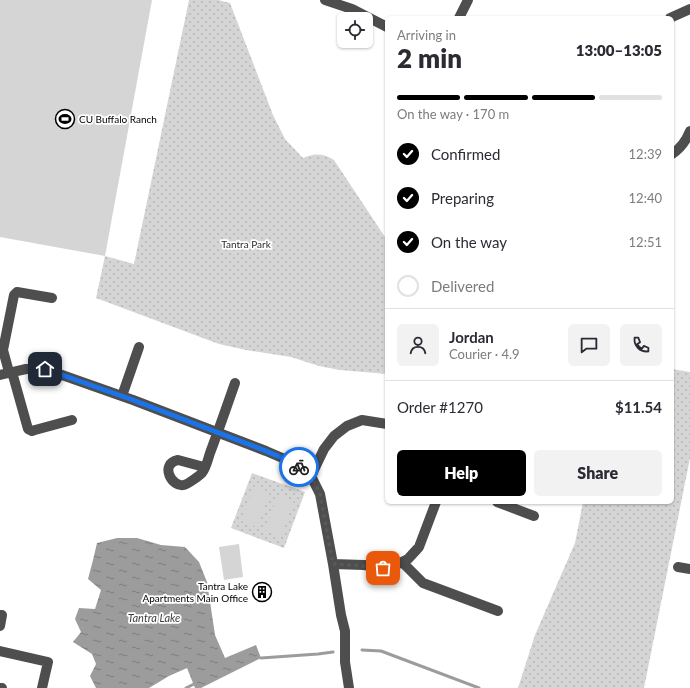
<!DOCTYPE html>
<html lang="en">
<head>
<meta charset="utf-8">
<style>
	:root { --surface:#fff; --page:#f2f2f3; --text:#2b2b33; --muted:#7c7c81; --line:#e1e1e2; --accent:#000 }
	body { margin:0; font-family:Lato,sans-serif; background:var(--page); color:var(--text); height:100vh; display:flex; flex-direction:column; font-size:15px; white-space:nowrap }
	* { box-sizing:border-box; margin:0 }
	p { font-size:13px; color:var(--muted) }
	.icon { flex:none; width:22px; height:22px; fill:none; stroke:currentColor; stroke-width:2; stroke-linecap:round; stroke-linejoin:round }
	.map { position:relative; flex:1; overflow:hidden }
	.side { position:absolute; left:385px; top:16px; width:289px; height:488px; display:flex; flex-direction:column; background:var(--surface); border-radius:6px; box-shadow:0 1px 3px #0004 }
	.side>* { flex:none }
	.controls { position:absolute; left:337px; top:12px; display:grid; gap:8px }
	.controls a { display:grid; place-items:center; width:36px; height:36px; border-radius:6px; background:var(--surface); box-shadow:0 1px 3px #0004; font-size:20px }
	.pin { position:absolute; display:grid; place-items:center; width:34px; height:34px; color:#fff; margin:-17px; border-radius:8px; box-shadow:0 2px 6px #0006 }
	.courier { position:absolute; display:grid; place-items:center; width:40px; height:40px; margin:-20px; border:3px solid #1a73e8; border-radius:50%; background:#fff; color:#222; box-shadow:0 1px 5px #0007 }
	.summary em { font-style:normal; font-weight:800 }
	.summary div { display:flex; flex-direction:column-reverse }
	.summary { display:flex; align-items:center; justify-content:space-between; height:68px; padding:0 12px }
	h1 { font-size:26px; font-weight:800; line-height:30px }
	.bar { display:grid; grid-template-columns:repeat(4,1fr); gap:6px 4px; align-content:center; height:48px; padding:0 12px }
	.bar i { height:5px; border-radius:3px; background:var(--line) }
	.bar .on { background:var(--accent) }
	.bar p { grid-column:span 4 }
	.line { display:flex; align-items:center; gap:10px; padding:0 12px; border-top:1px solid var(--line) }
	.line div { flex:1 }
	.round { display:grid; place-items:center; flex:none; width:42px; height:42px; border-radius:6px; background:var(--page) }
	ol { padding:0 12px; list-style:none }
	li { display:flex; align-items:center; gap:12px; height:44px }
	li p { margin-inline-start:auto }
	li .icon { padding:4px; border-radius:50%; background:var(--accent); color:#fff; stroke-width:4 }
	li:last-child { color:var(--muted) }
	li i { width:22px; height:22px; border:2px solid var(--line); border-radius:50% }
	.cta { display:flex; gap:8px; margin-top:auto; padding:8px 12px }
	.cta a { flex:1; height:46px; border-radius:6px; background:var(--accent); color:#fff; font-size:16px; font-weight:800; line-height:46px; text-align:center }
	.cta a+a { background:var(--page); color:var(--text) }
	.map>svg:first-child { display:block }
	.grass { fill:url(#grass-dots) }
	.garden { fill:#d5d5d5 }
	.water { fill:url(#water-ripples) }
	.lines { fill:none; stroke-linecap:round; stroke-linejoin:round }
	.stream { stroke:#9c9c9c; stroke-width:3 }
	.minor { stroke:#4e4e4e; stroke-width:10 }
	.done { stroke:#595959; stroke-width:4; stroke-dasharray:0 7.2 }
	.route { stroke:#1a73e8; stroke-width:5 }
	.labels { text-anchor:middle; stroke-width:3.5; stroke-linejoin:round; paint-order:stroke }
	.poi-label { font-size:10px; fill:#000; stroke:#fff; text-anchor:start }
	.park-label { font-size:10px; fill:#2c2c2c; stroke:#fff }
	.water-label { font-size:11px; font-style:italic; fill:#3d3d3d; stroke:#fff }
</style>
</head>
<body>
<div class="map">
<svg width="690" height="688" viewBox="0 0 690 688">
	<defs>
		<pattern id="grass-dots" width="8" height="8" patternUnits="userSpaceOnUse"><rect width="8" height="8" fill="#d5d5d5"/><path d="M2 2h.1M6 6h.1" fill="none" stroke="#b5b5b5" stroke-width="1.8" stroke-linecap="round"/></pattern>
		<pattern id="water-ripples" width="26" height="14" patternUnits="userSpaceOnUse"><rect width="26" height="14" fill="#9c9c9c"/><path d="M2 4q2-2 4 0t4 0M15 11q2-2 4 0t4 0" fill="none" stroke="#7d7d7d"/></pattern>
	</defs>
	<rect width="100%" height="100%" fill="#fff"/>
	<path class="grass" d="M189,0H218L230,3L273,115L285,139L303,158C314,153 323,153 334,160L387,240V374L340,370L319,366L291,357L246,350L219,344L96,298L105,256L134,264Z
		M672,369L690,372V458L644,688H518L535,635L575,543L583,502H672Z
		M252,473L305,492L284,548L231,528Z"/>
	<path class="garden" d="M0,0H152L105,256L0,237Z
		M254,486L270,492L257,527L241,521Z
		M278,495L294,501L281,536L265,530Z
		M239,544L243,577L224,580L219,547Z"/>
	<path class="water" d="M117,538H137L161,545L185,547L199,562L207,582L215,635L225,658L256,645L261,658L201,688H195L187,668L169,676L149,688H96L90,676L96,664L92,654L73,642L81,632L75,619L79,608L95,609L101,590L88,579L93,560L97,543Z"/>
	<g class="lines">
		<path class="stream" d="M362,650L381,651L479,688
			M261,658L318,654L333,652
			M186,688L194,684"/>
		<path class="minor" d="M325,0L352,9L387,27
			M459,18L468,0
			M670,18L690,9
			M672,154C681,148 686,141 690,131
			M9,372L3,350L14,295L17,292L52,298
			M12,372L28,429L32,431L35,430L72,420
			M0,375L4,374L26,369H45L133,400L266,451L294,463L311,476L320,494L333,564L341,615L345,631V662L349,688
			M122,396L139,347
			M204,467L178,460C159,464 172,488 184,485C188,484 199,476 202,473C206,468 208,459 210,453C219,429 227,406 235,383
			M311,476L324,449L334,436L347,426L362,420L387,424
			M497,502L534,516
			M402,562L423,583L498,611
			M333,564L364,565L383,568L394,566L408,559L419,547L436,502
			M678,567L690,569
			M0,615H2L0,626
			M0,651L48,662L42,688
			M0,688H2"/>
	</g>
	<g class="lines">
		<path class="done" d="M299,467L311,476L320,494L333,564L364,566L383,568"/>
		<path class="route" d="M45,369L133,400L266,451L294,463L299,467"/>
	</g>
	<defs>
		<g id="stadium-ring" transform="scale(1)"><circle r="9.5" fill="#fff" stroke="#000" stroke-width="1.5"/><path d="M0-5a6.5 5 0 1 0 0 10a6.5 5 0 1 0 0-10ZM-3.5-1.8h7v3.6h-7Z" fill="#000"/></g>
		<g id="building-ring" transform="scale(1)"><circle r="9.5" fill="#fff" stroke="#000" stroke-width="1.5"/><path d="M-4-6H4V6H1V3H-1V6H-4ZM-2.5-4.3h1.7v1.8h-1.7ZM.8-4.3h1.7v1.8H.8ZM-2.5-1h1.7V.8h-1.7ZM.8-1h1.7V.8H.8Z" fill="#000"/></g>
	</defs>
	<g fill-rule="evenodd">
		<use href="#stadium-ring" x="65" y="119"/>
		<use href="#building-ring" x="262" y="592"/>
	</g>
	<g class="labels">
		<g class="poi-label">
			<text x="79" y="123">CU Buffalo Ranch</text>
			<text x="248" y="590" text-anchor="end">Tantra Lake<tspan x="248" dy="12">Apartments Main Office</tspan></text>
		</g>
		<g class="park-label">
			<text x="246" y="248">Tantra Park</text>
		</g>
		<g class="water-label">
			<text x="154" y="622">Tantra Lake</text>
		</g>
	</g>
</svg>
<div class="controls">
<a><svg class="icon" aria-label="locate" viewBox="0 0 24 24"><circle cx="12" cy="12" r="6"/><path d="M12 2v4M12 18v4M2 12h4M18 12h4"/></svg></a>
</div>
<div class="pin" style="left:383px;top:568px;background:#ea580c"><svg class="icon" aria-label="bag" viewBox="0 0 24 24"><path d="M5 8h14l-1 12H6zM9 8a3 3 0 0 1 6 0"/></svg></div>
<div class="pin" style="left:45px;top:369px;background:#1f2937"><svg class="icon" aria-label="home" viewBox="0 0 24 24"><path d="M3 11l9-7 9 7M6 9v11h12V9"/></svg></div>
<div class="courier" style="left:299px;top:467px"><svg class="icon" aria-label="bike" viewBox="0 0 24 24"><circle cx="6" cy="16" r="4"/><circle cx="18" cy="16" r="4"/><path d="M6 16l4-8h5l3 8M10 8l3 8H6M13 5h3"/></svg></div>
<section class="side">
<div class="summary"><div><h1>2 min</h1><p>Arriving in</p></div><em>13:00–13:05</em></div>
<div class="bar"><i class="on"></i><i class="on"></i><i class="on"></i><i></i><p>On the way · 170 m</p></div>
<ol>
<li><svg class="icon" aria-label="check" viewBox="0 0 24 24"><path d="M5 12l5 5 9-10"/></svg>Confirmed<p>12:39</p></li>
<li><svg class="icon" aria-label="check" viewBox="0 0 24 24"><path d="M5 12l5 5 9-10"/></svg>Preparing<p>12:40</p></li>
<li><svg class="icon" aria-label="check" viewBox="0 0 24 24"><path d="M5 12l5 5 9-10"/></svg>On the way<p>12:51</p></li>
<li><i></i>Delivered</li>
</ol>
<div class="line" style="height:72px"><a class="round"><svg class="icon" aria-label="person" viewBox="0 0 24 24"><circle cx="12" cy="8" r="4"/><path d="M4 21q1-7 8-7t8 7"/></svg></a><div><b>Jordan</b><p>Courier · 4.9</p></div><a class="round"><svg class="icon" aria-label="chat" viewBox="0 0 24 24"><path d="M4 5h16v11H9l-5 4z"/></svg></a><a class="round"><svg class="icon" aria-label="phone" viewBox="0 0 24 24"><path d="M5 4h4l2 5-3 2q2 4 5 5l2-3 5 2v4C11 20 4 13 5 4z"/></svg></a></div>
<div class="line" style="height:52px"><div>Order #1270</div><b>$11.54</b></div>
<div class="cta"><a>Help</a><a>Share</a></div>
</section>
</div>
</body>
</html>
